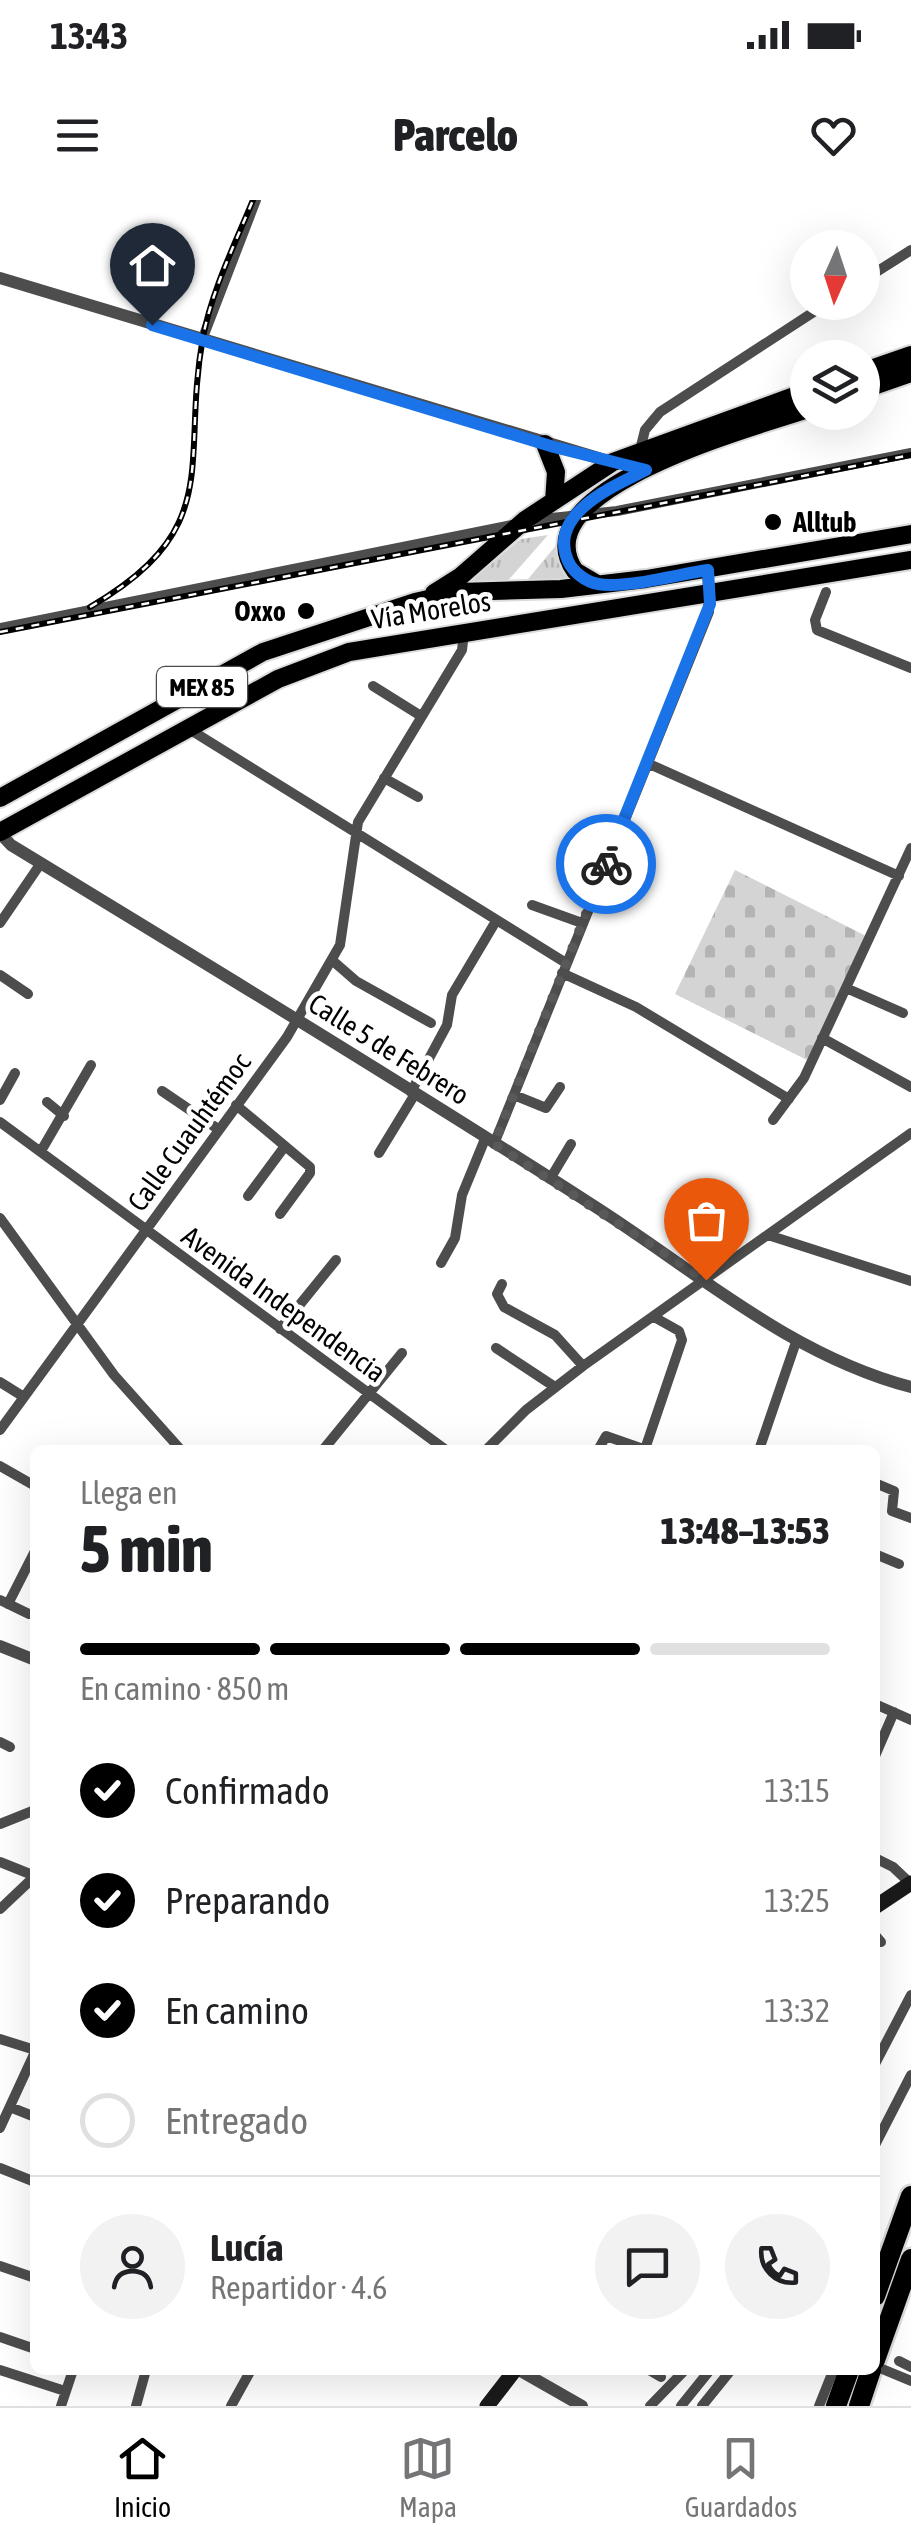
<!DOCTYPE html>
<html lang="es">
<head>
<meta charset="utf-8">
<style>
	:root { --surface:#fff; --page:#f2f2f2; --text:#202124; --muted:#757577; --line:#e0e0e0; --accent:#000 }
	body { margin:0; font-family:"Asap Condensed",sans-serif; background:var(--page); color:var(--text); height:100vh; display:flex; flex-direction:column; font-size:38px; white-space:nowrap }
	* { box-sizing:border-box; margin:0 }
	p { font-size:32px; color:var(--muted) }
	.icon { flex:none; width:55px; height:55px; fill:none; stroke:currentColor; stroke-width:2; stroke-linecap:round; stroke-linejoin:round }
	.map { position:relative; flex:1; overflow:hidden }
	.details { position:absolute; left:30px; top:1245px; width:850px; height:930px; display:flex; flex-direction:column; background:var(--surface); border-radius:15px; box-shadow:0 10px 40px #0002 }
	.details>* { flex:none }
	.needle { width:65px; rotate:183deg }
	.buttons { position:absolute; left:790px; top:30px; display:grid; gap:20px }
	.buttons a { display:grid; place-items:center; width:90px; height:90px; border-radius:50%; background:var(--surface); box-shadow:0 10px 40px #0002; font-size:50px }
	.pin { position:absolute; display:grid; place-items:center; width:85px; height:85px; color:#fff; margin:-102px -42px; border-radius:50% 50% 50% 0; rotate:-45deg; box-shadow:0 0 10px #0007 }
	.pin .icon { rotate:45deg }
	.courier { position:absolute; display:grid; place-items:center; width:100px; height:100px; margin:-50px; border:8px solid #1a73e8; border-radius:50%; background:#fff; color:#222; box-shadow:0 2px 12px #0007 }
	.summary em { font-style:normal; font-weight:800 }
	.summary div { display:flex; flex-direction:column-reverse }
	.summary { display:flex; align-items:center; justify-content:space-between; height:170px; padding:0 50px }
	h1 { font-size:65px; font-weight:800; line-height:75px }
	.bar { display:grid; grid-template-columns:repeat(4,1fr); gap:15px 10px; align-content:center; height:120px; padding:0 50px }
	.bar i { height:12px; border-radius:8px; background:var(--line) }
	.bar .on { background:var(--accent) }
	.bar p { grid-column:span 4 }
	.line { display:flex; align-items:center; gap:25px; padding:0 50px; border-top:2px solid var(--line) }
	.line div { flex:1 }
	.round { display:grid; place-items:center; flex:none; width:105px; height:105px; border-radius:52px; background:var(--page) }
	ol { padding:0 50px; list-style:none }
	li { display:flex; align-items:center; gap:30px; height:110px }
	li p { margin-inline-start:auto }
	li .icon { padding:10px; border-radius:50%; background:var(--accent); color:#fff; stroke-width:4 }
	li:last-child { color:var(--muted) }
	li i { width:55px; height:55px; border:5px solid var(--line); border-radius:50% }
	.status { display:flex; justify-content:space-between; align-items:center; height:70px; padding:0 50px; background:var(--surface); direction:ltr }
	.status svg { height:28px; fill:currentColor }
	header { display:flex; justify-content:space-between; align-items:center; height:130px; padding:0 50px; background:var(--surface); font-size:45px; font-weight:800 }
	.dock { display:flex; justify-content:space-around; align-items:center; height:140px; border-top:2px solid var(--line); background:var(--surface); font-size:28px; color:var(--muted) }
	.dock a { display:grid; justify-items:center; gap:5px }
	.dock .on { color:var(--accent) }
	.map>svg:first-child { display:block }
	.grass { fill:url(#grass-tufts) }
	.cemetery { fill:url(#cemetery-stones) }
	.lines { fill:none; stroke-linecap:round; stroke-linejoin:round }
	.primary-casing { stroke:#dbdbdb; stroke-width:22 }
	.motorway-casing { stroke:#dbdbdb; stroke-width:25 }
	.minor { stroke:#4d4d4d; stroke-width:10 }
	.tertiary { stroke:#4d4d4d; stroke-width:12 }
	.secondary { stroke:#1a1a1a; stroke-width:15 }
	.primary { stroke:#000; stroke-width:18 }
	.motorway { stroke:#000; stroke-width:20 }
	.rail-casing { stroke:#000; stroke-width:6 }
	.rail { stroke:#fff; stroke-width:2.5; stroke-dasharray:8; stroke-linecap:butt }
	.done { stroke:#595959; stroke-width:10; stroke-dasharray:0 18 }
	.route { stroke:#1a73e8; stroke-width:12 }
	.poi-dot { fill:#000; stroke:#fff; stroke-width:4 }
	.labels { text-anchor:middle; stroke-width:9; stroke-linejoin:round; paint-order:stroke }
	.shield { fill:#fff; stroke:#4c4c4c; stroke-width:2.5 }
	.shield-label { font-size:25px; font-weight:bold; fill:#000 }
	.poi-label { font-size:28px; font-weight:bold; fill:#000; stroke:#fff; text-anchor:start }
	.street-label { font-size:28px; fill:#000; stroke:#fff }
</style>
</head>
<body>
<div class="status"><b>13:43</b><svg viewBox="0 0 49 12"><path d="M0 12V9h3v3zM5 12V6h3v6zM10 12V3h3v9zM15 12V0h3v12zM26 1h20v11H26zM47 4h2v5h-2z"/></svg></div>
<header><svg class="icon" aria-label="menu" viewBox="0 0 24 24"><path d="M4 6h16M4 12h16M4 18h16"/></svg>Parcelo<svg class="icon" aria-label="heart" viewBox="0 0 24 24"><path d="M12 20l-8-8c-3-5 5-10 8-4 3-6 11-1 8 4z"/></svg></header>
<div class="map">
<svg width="911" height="2206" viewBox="0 0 911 2206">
	<defs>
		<pattern id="grass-tufts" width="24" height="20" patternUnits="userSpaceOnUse" patternTransform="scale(2.5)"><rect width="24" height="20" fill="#d4d4d4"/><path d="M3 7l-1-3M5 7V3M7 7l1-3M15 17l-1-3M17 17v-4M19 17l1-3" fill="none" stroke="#b4b4b4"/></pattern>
		<pattern id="cemetery-stones" width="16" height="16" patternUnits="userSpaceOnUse" patternTransform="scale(2.5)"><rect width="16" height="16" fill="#d4d4d4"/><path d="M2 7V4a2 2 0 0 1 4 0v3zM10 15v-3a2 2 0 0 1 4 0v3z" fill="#b4b4b4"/></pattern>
	</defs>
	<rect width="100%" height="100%" fill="#fff"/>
	<path class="grass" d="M548,335L505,384L462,387L521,339Z
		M558,343L562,362L580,381L524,384Z"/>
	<path class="cemetery" d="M735,670L866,736L809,861L675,794Z"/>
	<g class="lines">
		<g class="primary-casing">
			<path id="primary" d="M862,172L911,155
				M862,190L911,173
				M545,244L556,272L554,301
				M597,384L575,371C519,289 755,227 808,209
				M434,393L461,376L525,320L613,262L808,191
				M0,598L263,452L415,402L459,392L561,389L646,379L911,334
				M0,632L278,479L349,452L911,360"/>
		</g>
		<g class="motorway-casing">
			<path id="motorway" d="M875,2096L911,1996
				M875,2160L911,2059
				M836,2206L849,2170
				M859,2206L871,2170"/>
		</g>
		<path class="minor" d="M862,81L911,50
			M202,140L256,0
			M640,250L645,230L660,212L829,102
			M533,320L617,311L911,253
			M826,392L815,420L817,430L911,468
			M0,428L512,325
			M373,486L421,516
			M189,529L566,763
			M647,563L899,676
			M384,578L418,597
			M532,705L582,723
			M0,723L41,663
			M333,761L356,781L431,823
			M562,773L636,807L789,899
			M0,775L28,794
			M846,788L903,813
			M822,838L911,887
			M162,891L218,929
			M411,892L447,825L452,795L496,721
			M514,895L546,908L560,887
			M0,900L15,873
			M47,902L64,916
			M236,905L310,967V973L280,1014
			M773,920L804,878L911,648
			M0,922L446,1250
			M494,944L709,412L707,369
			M41,951L91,865
			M379,953L415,894
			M550,979L571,944
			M248,996L285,946
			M0,1018L114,1175L181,1250
			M768,1035L911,1081
			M441,1063L455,1038L462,995L485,939
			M502,1084L497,1094L504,1107L555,1135L583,1166
			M280,1129L336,1060
			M496,1148L555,1187
			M0,1182L24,1197
			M0,1230L287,837L340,745L358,622L462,450L464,433
			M645,1249L682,1140L679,1131L654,1117
			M323,1250L402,1153
			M486,1250L526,1210L583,1166L911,933
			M598,1250L606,1236L646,1250
			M759,1250L796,1142
			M0,1266L35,1286
			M875,1283L894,1291L892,1311L911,1318
			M875,1354L899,1364
			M0,1400L29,1414
			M8,1404L35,1351
			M875,1504L911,1520
			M0,1542L10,1547
			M875,1556L894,1512
			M0,1624L35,1610
			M875,1658L893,1667L911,1684
			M0,1662L35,1676
			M0,1709L35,1676
			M875,1735L881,1742
			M0,1839L35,1850
			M875,1864L911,1795
			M10,1907L35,1917
			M0,1928L35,1852
			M875,1945L911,1875
			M0,1968L35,1982
			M0,2066L35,2078
			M0,2137L35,2149
			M899,2161L911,2167
			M875,2166L911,2181
			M0,2170L65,2191
			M649,2170L661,2177
			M61,2206L73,2170
			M136,2206L146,2170
			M231,2206L251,2170
			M650,2206L685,2170
			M681,2206L710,2170
			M702,2206L731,2170
			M819,2206L833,2171"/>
		<path class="tertiary" d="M0,78L615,263
			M0,633L11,645C205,763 399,881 591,1004C695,1070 789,1155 911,1187
			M0,1446L35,1460
			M519,2170L582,2206"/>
		<path class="secondary" d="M875,1707L911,1683
			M487,2206L515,2170"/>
		<use href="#primary" class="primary"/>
		<use href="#motorway" class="motorway"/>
		<g class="rail-casing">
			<path id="rail" d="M90,407C227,327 180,264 203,137C212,90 235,44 253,0
				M0,432L911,255"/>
		</g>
		<use href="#rail" class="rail"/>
	</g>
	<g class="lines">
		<path class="done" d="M606,664L494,944L706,1080"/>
		<path class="route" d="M152,125L554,247L646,270C614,286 547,314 568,361C573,372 586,382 598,384C625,389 679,374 708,370L710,404L606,664"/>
	</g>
	<g class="poi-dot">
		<circle cx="773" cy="322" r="10"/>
		<circle cx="306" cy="411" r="10"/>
	</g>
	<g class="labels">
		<rect class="shield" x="157" y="467" width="90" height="40" rx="8"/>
		<g class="shield-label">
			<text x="202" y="496">MEX 85</text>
		</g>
		<g class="poi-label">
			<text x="793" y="332">Alltub</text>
			<text x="286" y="421" text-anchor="end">Oxxo</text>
		</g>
		<g class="street-label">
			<text transform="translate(431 410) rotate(-9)" y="10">Vía Morelos</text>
			<text transform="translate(389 849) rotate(32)" y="10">Calle 5 de Febrero</text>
			<text transform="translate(189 932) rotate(-54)" y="10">Calle Cuauhtémoc</text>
			<text transform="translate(284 1104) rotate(36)" y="10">Avenida Independencia</text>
		</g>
	</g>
</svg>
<div class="buttons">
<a><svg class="needle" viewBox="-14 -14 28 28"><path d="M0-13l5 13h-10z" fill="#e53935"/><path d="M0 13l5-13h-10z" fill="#757577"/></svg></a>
<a><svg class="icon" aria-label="layers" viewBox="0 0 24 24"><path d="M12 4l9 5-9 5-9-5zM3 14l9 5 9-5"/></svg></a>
</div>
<div class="pin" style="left:706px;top:1080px;background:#ea580c"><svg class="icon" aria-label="bag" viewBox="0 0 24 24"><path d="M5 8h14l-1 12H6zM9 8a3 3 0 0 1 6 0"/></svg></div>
<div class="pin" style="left:152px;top:125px;background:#1f2937"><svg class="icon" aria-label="home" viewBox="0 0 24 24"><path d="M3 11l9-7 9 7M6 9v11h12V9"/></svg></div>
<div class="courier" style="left:606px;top:664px"><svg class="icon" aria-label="bike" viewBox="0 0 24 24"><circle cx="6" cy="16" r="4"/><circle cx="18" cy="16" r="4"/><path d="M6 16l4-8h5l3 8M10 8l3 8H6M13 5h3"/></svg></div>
<section class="details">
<div class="summary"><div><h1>5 min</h1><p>Llega en</p></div><em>13:48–13:53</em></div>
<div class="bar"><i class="on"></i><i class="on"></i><i class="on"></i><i></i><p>En camino · 850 m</p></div>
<ol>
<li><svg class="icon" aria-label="check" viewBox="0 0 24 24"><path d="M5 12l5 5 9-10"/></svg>Confirmado<p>13:15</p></li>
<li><svg class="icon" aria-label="check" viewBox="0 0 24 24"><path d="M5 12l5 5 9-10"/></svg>Preparando<p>13:25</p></li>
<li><svg class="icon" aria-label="check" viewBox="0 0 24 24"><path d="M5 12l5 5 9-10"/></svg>En camino<p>13:32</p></li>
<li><i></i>Entregado</li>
</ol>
<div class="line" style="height:180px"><a class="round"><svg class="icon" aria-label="person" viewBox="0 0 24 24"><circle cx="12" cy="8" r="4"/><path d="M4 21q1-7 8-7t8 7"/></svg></a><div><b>Lucía</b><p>Repartidor · 4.6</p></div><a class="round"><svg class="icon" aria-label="chat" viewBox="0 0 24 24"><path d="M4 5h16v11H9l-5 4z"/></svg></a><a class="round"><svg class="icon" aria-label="phone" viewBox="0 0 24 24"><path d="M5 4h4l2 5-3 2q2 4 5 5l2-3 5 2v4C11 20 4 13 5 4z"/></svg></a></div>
</section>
</div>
<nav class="dock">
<a class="on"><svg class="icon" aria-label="home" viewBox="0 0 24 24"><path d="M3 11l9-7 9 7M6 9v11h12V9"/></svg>Inicio</a>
<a><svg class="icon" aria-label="map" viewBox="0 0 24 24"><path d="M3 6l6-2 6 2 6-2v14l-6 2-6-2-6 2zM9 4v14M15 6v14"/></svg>Mapa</a>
<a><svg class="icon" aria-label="saved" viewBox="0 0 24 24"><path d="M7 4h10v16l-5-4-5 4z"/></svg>Guardados</a>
</nav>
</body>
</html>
